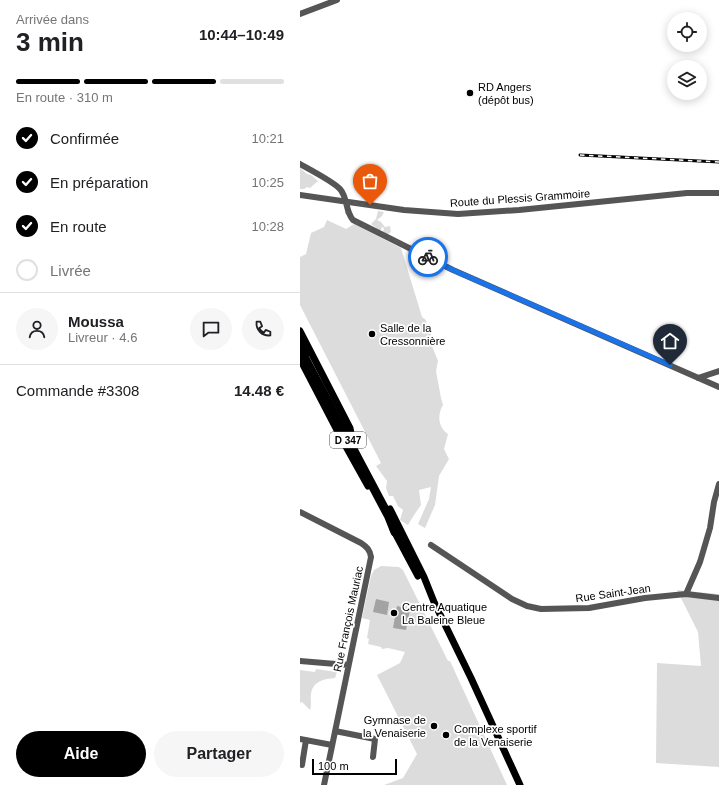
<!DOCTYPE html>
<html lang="fr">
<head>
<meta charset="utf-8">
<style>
	:root { --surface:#fff; --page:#f6f6f6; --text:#202124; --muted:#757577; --line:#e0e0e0; --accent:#000 }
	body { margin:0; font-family:Helvetica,sans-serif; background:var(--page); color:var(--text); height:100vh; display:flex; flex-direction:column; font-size:15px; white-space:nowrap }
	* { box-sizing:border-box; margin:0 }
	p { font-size:13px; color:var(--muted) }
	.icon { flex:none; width:22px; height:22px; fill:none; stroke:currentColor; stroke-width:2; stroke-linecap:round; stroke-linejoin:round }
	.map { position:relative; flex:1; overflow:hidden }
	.panel { display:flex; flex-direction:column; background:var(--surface); width:300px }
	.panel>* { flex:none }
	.controls { position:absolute; left:367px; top:12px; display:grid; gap:8px }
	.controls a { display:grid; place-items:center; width:40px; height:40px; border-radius:50%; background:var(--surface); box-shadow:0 2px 10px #0003; font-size:20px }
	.scale { position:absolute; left:12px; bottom:10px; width:85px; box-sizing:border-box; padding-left:4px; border:2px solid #000; border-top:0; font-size:11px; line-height:14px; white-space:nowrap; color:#000; -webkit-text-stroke:3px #fff; paint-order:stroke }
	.pin { position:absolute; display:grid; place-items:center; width:34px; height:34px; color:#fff; margin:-41px -17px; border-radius:50% 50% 50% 0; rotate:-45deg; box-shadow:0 0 4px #0007 }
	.pin .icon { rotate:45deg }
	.courier { position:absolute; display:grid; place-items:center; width:40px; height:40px; margin:-20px; border:3px solid #1a73e8; border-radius:50%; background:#fff; color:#222; box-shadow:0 1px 5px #0007 }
	.headline em { font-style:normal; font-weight:800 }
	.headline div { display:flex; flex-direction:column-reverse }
	.headline { display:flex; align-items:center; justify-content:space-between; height:68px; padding:0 16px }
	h1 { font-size:26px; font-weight:800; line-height:30px }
	.bar { display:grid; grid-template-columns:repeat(4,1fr); gap:6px 4px; align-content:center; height:48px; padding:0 16px }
	.bar i { height:5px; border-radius:3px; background:var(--line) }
	.bar .on { background:var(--accent) }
	.bar p { grid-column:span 4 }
	.line { display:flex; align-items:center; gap:10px; padding:0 16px; border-top:1px solid var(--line) }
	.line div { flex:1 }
	.round { display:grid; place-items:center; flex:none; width:42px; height:42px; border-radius:21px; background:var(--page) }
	ol { padding:0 16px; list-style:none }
	li { display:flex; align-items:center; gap:12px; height:44px }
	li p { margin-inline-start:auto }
	li .icon { padding:4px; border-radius:50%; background:var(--accent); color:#fff; stroke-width:4 }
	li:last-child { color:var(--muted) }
	li i { width:22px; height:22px; border:2px solid var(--line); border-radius:50% }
	.cta { display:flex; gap:8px; margin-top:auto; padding:8px 16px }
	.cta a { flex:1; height:46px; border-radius:24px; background:var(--accent); color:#fff; font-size:16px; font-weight:800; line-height:46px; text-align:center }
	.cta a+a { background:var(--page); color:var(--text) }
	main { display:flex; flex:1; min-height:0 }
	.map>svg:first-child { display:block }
	.green { fill:#dcdcdc }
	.water { fill:#a3a3a3 }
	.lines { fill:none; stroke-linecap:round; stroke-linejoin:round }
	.minor { stroke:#555; stroke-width:6 }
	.major { stroke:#000; stroke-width:7 }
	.highway { stroke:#000; stroke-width:9 }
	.rail-casing { stroke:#000; stroke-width:3 }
	.rail { stroke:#fff; stroke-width:1.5; stroke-dasharray:4.5; stroke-linecap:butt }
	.done { stroke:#595959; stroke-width:4; stroke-dasharray:0 7.2 }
	.route { stroke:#1a73e8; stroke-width:5 }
	.poi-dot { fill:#000; stroke:#fff; stroke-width:1.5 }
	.labels { text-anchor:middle; stroke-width:3.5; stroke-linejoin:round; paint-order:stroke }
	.shield { fill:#fff; stroke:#4c4c4c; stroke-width:1 }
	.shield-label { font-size:10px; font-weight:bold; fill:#000 }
	.poi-label { font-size:11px; fill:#000; stroke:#fff; text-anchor:start }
	.street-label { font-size:11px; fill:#000; stroke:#fff }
</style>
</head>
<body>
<main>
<section class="panel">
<div class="headline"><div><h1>3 min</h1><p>Arrivée dans</p></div><em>10:44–10:49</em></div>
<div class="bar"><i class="on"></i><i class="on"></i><i class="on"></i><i></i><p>En route · 310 m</p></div>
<ol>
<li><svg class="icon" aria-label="check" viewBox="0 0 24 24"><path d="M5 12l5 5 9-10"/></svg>Confirmée<p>10:21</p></li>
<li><svg class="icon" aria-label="check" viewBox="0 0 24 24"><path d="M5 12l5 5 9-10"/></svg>En préparation<p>10:25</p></li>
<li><svg class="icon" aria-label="check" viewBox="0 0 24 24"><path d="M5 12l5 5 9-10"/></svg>En route<p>10:28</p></li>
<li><i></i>Livrée</li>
</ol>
<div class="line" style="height:72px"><a class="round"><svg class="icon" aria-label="person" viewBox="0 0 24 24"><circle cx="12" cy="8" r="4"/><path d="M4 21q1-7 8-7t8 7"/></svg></a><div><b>Moussa</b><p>Livreur · 4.6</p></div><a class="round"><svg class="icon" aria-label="chat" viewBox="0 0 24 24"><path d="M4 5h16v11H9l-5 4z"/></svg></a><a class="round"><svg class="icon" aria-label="phone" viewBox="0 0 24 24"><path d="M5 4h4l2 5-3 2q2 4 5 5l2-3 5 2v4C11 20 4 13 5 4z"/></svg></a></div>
<div class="line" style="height:52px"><div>Commande #3308</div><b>14.48 €</b></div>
<div class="cta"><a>Aide</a><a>Partager</a></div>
</section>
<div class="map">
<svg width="419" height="785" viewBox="0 0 419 785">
	<rect width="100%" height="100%" fill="#fff"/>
	<path class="green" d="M0,168L7,174L11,175L18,181L10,188L7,187L4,189H0Z
		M78,211L84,212L82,216L77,220L81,222L85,227L90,226L91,232L87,235L83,232L84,228L82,227L81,230H79L71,224L76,219Z
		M27,220L46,229L54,224L101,248L122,317L126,320L127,327L129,328L131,333L130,341L138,361L136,371L141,398L143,405C137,415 138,427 148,434L144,449L149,459L139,476L135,505L125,528L118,524L129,499L131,487L119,490L121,505L114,515L108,525L100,520L103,510L98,506L93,496H89L86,488L87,481L76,466L81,463L0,305V257L6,254L11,233L24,227Z
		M81,566L99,567L103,570L148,661H150L207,785H84L103,778L117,754L77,675L100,663L105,652L88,648L82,649L81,647L68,644L69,639L67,638L70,620L62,618L71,576L74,570Z
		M377,590L419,594V767L356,763L357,663L401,666L398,632Z
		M16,669L37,672L35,678C24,679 13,681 11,694C10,699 12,704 10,710L2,702L0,703V670L15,672Z"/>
	<path class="water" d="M76,599L89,602L87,615L73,612Z
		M97,606L110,609L106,630L93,628Z"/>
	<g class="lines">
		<path class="minor" d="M0,14L37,0
			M0,164C9,169 34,182 40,189C48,198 45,211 53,220L153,270L419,387
			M0,195L104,210L158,214L219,210L387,193H419
			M398,378L419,371
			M0,512L61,543C67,547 70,550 71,557L24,785
			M131,545L212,599L227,606L241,609L289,608L345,598L386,594L419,598
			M386,594L400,562L410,528L414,502L419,484
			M0,661L48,665
			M35,731L75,739L73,757
			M0,739L32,745
			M2,765L6,740"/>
		<path class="major" d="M0,331L50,428L52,439L56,445
			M0,359L39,434L68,486
			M90,509L124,577L134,602L171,678L220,785
			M93,529L118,576"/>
		<path class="highway" d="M0,339L7,352
			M0,349L89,517L95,532"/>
		<g class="rail-casing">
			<path id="rail" d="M280,155L419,162"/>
		</g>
		<use href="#rail" class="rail"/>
	</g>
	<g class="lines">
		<path class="done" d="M70,205L45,202L48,215L53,220L128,257"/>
		<path class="route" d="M128,257L153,270L370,365"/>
	</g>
	<g class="poi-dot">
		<circle cx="170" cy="93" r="4"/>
		<circle cx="72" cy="334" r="4"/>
		<circle cx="94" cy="613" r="4"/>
		<circle cx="134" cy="726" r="4"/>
		<circle cx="146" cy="735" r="4"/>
	</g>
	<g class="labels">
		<rect class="shield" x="30" y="432" width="36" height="16" rx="3"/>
		<g class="shield-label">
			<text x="48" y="444">D 347</text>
		</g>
		<g class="poi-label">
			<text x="178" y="91">RD Angers<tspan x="178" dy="13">(dépôt bus)</tspan></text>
			<text x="80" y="332">Salle de la<tspan x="80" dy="13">Cressonnière</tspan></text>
			<text x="102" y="611">Centre Aquatique<tspan x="102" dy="13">La Baleine Bleue</tspan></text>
			<text x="126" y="724" text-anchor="end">Gymnase de<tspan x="126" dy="13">la Venaiserie</tspan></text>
			<text x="154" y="733">Complexe sportif<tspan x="154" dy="13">de la Venaiserie</tspan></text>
		</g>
		<g class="street-label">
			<text transform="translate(220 198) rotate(-4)" y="4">Route du Plessis Grammoire</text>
			<text transform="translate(313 593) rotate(-8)" y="4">Rue Saint-Jean</text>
			<text transform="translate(48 619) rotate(-78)" y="4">Rue François Mauriac</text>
		</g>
	</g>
</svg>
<div class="controls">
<a><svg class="icon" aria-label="locate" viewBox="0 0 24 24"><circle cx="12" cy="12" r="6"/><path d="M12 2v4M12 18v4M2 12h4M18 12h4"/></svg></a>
<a><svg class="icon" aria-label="layers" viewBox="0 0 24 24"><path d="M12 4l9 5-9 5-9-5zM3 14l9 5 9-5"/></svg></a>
</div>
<div class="scale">100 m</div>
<div class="pin" style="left:70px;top:205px;background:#ea580c"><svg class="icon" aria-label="bag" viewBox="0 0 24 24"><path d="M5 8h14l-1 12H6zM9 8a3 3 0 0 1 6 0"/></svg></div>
<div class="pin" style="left:370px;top:365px;background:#1f2937"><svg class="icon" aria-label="home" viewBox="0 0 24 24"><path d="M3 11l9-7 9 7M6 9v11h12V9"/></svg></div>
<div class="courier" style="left:128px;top:257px"><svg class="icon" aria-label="bike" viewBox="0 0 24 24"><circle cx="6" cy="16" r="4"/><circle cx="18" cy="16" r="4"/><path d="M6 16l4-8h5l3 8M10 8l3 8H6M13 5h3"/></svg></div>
</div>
</main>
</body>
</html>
